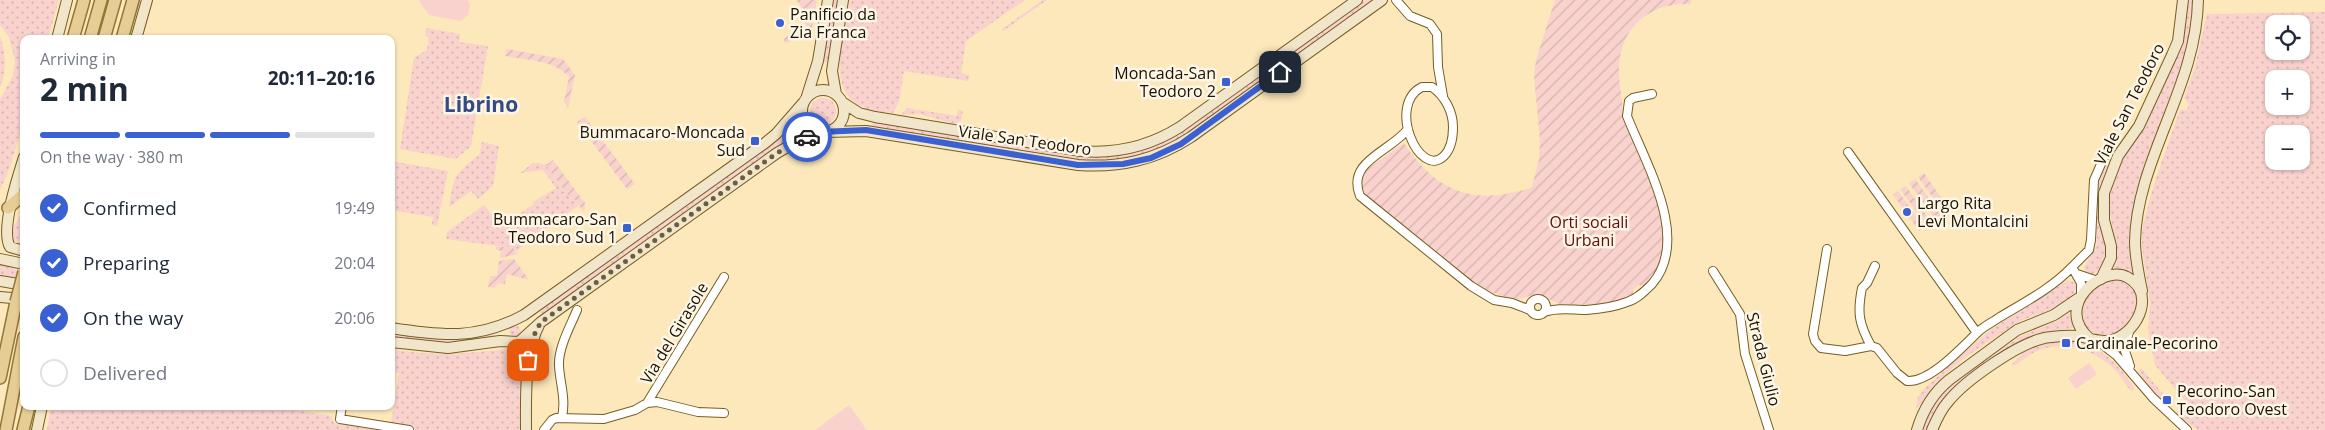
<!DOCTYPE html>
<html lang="en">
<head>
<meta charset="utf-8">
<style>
	:root { --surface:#fff; --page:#f2f2f3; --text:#1f2937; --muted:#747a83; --line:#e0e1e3; --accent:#3a60d1 }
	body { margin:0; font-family:"Open Sans",sans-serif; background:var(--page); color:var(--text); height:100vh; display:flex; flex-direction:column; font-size:19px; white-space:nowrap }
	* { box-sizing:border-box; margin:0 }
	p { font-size:16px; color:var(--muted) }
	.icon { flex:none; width:28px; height:28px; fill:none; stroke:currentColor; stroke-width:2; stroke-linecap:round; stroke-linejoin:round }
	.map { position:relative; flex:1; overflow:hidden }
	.details { position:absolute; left:20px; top:35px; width:375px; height:375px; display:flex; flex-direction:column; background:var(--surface); border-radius:10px; box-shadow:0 1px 4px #0004 }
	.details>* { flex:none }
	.tools { position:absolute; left:2265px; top:15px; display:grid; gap:10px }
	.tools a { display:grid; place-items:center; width:45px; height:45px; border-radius:10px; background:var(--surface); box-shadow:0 1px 4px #0004; font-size:25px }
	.pin { position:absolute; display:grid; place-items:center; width:42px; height:42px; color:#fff; margin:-21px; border-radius:10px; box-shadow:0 2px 8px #0006 }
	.courier { position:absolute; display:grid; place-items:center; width:50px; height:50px; margin:-25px; border:4px solid #3a60d1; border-radius:50%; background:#fff; color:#222; box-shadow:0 1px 6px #0007 }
	.summary em { font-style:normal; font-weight:700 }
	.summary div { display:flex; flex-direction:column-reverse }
	.summary { display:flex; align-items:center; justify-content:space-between; height:85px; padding:0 20px }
	h1 { font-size:32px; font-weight:700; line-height:38px }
	.bar { display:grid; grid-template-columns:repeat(4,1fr); gap:8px 5px; align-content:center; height:60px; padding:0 20px }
	.bar i { height:6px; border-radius:4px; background:var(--line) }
	.bar .active { background:var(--accent) }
	.bar p { grid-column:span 4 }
	ol { padding:0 20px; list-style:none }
	li { display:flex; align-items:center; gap:15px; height:55px }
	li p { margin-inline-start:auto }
	li .icon { padding:5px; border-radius:50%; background:var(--accent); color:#fff; stroke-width:4 }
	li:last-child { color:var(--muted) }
	li i { width:28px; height:28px; border:2px solid var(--line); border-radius:50% }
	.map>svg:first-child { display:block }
	.grass { fill:url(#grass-dots); fill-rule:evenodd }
	.garden { fill:url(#garden-furrows) }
	.pitch { fill:#f9d2cd }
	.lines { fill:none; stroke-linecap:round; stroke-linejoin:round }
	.minor-casing { stroke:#765e22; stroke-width:10 }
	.secondary-casing { stroke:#765e22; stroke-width:12 }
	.primary-casing { stroke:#937633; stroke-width:14 }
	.minor { stroke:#fff; stroke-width:8 }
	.secondary { stroke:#f2e6ca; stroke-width:10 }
	.primary { stroke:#e5cd95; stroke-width:11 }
	.primary-bridge-casing { stroke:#937633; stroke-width:14; stroke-linecap:butt }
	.primary-bridge { stroke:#e5cd95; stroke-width:11 }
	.done { stroke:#6a5d41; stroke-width:5; stroke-dasharray:0 9 }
	.route { stroke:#3a60d1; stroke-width:6 }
	.poi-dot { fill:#3a60d1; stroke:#fdf6e7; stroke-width:2 }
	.labels { text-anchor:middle; stroke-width:5; stroke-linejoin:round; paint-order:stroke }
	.poi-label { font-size:16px; fill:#1c1200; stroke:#fdf6e7; text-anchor:start }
	.street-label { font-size:16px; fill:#1c1200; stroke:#fdf6e7 }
	.park-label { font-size:16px; fill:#65090c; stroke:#fdf6e7 }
	.district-label { font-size:21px; font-weight:bold; fill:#344a84; stroke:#fdf6e7 }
</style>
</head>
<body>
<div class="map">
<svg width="2325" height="430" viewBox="0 0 2325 430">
	<defs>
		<pattern id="grass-dots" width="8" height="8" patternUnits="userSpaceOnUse" patternTransform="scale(1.25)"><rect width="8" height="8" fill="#f9d2cd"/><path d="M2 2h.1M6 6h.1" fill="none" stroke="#d5b3ae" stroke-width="1.8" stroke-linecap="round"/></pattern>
		<pattern id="garden-furrows" width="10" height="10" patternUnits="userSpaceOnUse" patternTransform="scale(1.25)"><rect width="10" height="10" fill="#f9d2cd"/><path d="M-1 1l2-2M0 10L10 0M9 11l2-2" fill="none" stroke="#d5b3ae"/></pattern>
	</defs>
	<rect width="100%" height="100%" fill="#fce8bb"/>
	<path class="grass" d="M0,0H59L48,39H24V121L9,170L0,190V100L13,75L15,61L9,37L0,25Z
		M833,0H838L828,60L826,63L823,60Z
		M850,0H1025L966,41L961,73L969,75L968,81L904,71L899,102L893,113C881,112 869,111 859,105C825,87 845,30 850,0Z
		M1043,0H1047L1003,31L1002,29Z
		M1365,0H1374L1188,134L1151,153L1114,161H1075L872,127L871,125L875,122L1083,157C1122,158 1153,149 1186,130Z
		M2188,0H2193V5L2184,62L2131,248L2132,272L2131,275L2112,270L2118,256L2108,204L2113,181L2119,162L2144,125L2180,50L2186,21Z
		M2325,12V430H2198L2175,414L2186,402L2155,365L2148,330L2150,303L2142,248V229L2154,184L2180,110H2187L2189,104L2184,98L2194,70L2207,14ZM2274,24H2301V51H2274ZM2274,79H2301V106H2274ZM2274,134H2301V161H2274Z
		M426,28L460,34L459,42L488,46L471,146L456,159L400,149L414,58L427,50L429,37L425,36Z
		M0,36C6,53 7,71 0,88Z
		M810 111a13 13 0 1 1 26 0a13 13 0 1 1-26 0Z
		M907,108L957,116L958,110H963L961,121L955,124L920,114L901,115Z
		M780,138L785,139L783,143L544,314H541L542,309Z
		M482,142L499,146L493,186L478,199L471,191L449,207C454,176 454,174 479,155Z
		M2114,153L2102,187L2107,253C2105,263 2100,273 2089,275L2084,270L2085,266L2097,244L2096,185Z
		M391,161L448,171L437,226L432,225L433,217L391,210Z
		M533,163L546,165L570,198L573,197L579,205L516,251L513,248L446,239L447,232L484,205L501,228L508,222L507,220L516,214L518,215L534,204L533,202L556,188L543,170L520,173Z
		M24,208V225L18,246L15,245L9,235Z
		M0,265L24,269V281L0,277Z
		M2068,280L2077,284C2076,307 2031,314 2015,324C1993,339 1969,353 1949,371C1943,376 1937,382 1932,387C1927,394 1923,404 1916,408L1918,397L1926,387L1990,330Z
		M2110,280C2165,276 2122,368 2082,323L2083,302L2097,287Z
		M2069,312L2073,328L2048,332L2015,344L1950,392L1935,409L1926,430H1921L1936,400L1954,381L2021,336L2057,321Z
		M509.5 331a5.5 5.5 0 1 1 11 0a5.5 5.5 0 1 1-11 0Z
		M391,333C427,338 458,341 494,334L495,337L456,344L391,338Z
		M2055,341C2095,340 2112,356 2134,387L2133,391C2127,390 2122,377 2117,372C2097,349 2060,338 2033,353C2026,357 2020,362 2014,366L2012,364L2026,350Z
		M391,349C435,357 466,353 510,349C518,353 521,358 523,367L520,430H390L399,373L391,371Z
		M2141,368L2170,402L2168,405L2148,385L2138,371Z
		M51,406H273L331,416L334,423L375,430H47Z"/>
	<path class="garden" d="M796,0H817L810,39H796L786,43L783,39L794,32L796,35L807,26L801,19L807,14Z
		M1555,0H1691L1690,4C1650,2 1620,27 1619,68C1618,85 1624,100 1622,117C1637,154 1675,222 1661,261C1657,271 1650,278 1644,286L1638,285L1633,290V294L1627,298L1608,303L1587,305L1560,304L1537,294L1519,299L1506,297L1482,289C1457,271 1371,209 1361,186L1364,171L1404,143C1429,181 1459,202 1506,194C1515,192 1523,191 1532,187L1539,159L1540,141L1534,76L1536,60Z
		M506,49L563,59L575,75L568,108L564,102L569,77C554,60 526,60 505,56Z
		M585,117L635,184L627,189L577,122Z
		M553,160L585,203L584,212L573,197L570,198L546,165L533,163L548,164Z
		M1924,173L1949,209L1944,213L1918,177Z
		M1915,179L1941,215L1935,219L1909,183Z
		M1906,186L1931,222L1926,225L1900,189Z
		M1898,191L1924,227L1919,231L1893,195Z
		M496,246L513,248L518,254L500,258L501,251L495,249Z
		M514,259L529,280L507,274L505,284L498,283L495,288L488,287L490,276H497L499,261Z"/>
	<path class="pitch" d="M419,0H468L470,4L468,15L461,21L429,15Z
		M2089,363L2097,374L2076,389L2068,378Z
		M849,405L867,430H815Z"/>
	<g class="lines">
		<g class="minor-casing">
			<path id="minor" d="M1396,0L1410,16L1430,24L1437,34L1438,67L1443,96
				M1422,87H1432C1445,96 1453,112 1453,127C1453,137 1451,149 1444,156C1420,180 1386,105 1422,87Z
				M1408,129C1390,152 1346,161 1360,196L1471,286L1494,300L1512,303L1530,310
				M1848,152L1977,333
				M1827,249L1813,334L1815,341L1821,348L1845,351L1871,346L1877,348L1897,373L1907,381C1930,383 1962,347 1978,332C1984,326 1993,322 2000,317C2025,302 2052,288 2072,267L2081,283V295
				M2072,267L2089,250L2091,240L2094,180L2109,146
				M1713,271L1740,314L1745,354L1769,430
				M2077,274L2098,281
				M1530 307a8 8 0 1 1 16 0a8 8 0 1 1-16 0Z
				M1544,312C1558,307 1572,310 1586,310C1600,309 1614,307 1627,302C1637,299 1645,291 1652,284C1691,239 1646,164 1627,116L1629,101L1633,98L1652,94
				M2130,329L2124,348L2130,366
				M2098,341L2116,355L2153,398L2187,430
				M1871,346C1859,324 1857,313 1862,288L1867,283L1875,266
				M647,403L657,402L698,412L724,413
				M342,406L340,419L409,430
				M562,417C566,399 560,383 559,366C558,348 570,327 577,310
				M544,430L552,420L556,418L604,419L635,410L647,403L724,277"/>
		</g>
		<g class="secondary-casing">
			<path id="secondary" d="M57,39L67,0
				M136,39L147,0
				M802 111a21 21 0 1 1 42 0a21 21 0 1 1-42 0Z
				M836,94L832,71L843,0
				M807,96L818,61L828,0
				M842,102L859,113L875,117L1081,151C1116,154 1150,146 1180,127L1357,0
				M826,132L866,131L1078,165C1120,168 1156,160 1191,137L1382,0
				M24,157C18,176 0,230 10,247L24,251
				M0,259L24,264
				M2101,279L2111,258V246L2104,220V193L2118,156L2139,126L2172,55L2178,41L2183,0
				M0,281L24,285
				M2142,291C2139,275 2135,258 2135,242C2136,160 2197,86 2198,0
				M0,297L24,299
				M391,328C442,336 478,340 524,315L765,143L776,134L803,103
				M391,342L448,348L500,341L519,342L541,322L777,153L803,138L820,132
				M514,342L526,355L528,366
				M37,430L42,406
				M526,430C526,396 524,353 540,323
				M1917,430C1923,410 1933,393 1949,380L2017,330L2054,315L2079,298
				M1932,430C1936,421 1940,411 1947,403C1964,381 2023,339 2051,337C2060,336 2069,335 2078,336C2091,338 2102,344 2115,339C2140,329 2155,292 2127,277C2103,264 2052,306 2090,339"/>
		</g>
		<g class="primary-casing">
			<path id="primary" d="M73,39L84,0
				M90,39L101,0
				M104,39L115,0
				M122,39L133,0
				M8,208L24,194
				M0,378L16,302
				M6,430L24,337
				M23,430L29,406"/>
		</g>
		<use href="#minor" class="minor"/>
		<use href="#secondary" class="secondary"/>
		<use href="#primary" class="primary"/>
		<g class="primary-bridge-casing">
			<path id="primary-bridge" d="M16,302L24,272"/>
		</g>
		<use href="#primary-bridge" class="primary-bridge"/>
	</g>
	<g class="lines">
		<path class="done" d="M528,360L529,369L535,333L541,322L777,153L807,137"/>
		<path class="route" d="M807,137L820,132L866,130L1078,165L1123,164L1151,158L1181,144L1280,72"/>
	</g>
	<g class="poi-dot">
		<circle cx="780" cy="23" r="5"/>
		<rect x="1221" y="77" width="10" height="10" rx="2.5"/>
		<rect x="750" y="136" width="10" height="10" rx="2.5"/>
		<circle cx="1907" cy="212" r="5"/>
		<rect x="622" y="223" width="10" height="10" rx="2.5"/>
		<rect x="2061" y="338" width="10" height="10" rx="2.5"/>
		<rect x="2162" y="395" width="10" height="10" rx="2.5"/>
	</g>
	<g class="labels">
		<g class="poi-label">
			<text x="790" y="20">Panificio da<tspan x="790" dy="18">Zia Franca</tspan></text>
			<text x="1216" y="79" text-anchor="end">Moncada-San<tspan x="1216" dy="18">Teodoro 2</tspan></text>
			<text x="745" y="138" text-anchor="end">Bummacaro-Moncada<tspan x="745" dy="18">Sud</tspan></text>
			<text x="1917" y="209">Largo Rita<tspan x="1917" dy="18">Levi Montalcini</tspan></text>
			<text x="617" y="225" text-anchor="end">Bummacaro-San<tspan x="617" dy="18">Teodoro Sud 1</tspan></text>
			<text x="2076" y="349">Cardinale-Pecorino</text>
			<text x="2177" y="397">Pecorino-San<tspan x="2177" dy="18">Teodoro Ovest</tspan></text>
		</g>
		<g class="street-label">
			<text transform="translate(2129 104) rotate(-63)" y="6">Viale San Teodoro</text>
			<text transform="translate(1025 140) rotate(8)" y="6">Viale San Teodoro</text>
			<text transform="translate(674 333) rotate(-59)" y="6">Via del Girasole</text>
			<text transform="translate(1764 359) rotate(76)" y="6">Strada Giulio</text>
		</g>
		<g class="park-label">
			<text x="1589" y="228">Orti sociali<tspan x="1589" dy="18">Urbani</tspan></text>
		</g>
		<g class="district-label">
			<text x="481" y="112">Librino</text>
		</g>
	</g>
</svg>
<div class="tools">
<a><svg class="icon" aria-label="locate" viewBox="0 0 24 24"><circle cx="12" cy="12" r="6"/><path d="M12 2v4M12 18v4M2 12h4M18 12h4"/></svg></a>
<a>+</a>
<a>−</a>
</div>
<div class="pin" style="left:528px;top:360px;background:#ea580c"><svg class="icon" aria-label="bag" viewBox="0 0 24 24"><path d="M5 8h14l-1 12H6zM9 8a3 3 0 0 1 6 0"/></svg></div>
<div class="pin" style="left:1280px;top:72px;background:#1f2937"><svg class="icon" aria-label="home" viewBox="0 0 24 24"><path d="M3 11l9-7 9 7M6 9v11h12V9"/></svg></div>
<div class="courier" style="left:807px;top:137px"><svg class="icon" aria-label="car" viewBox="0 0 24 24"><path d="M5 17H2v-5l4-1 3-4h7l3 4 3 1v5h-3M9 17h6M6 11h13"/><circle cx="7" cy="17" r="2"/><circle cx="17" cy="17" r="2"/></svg></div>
<section class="details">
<div class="summary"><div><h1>2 min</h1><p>Arriving in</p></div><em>20:11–20:16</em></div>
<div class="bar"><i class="active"></i><i class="active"></i><i class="active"></i><i></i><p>On the way · 380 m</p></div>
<ol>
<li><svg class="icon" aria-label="check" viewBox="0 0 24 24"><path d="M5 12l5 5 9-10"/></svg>Confirmed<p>19:49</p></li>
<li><svg class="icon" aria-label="check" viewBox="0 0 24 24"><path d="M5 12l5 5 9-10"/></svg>Preparing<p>20:04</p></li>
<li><svg class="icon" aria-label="check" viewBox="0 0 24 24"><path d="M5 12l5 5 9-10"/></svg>On the way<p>20:06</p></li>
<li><i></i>Delivered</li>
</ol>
</section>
</div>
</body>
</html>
